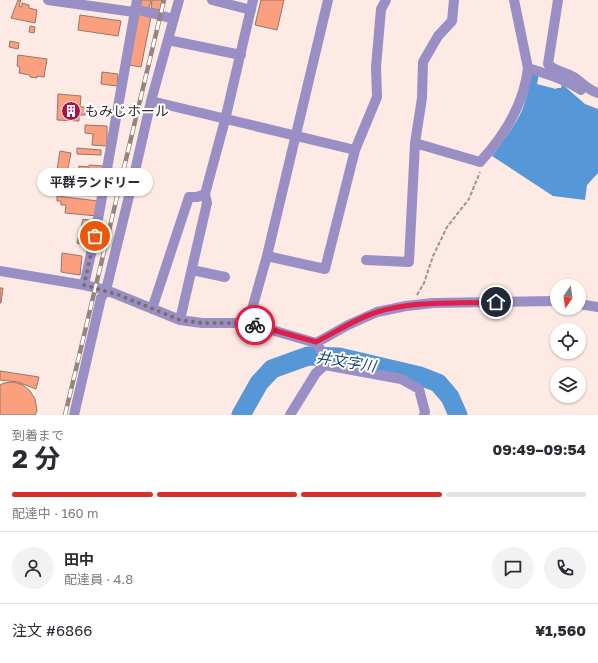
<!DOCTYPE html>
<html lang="ja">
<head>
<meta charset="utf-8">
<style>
	:root { --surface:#fff; --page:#f2f2f3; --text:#2b2b33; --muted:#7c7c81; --line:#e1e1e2; --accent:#d93025 }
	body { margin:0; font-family:"Golos Text","Noto Sans JP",sans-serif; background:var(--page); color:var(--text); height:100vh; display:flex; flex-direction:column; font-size:15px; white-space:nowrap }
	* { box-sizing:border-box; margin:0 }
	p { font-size:13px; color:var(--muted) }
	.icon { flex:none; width:22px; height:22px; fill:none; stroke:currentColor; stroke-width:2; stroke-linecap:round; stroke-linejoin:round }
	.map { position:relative; height:415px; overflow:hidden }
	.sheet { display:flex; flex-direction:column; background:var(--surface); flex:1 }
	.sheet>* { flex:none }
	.needle { width:26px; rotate:193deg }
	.controls { position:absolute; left:550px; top:279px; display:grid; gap:8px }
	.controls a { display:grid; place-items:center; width:36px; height:36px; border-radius:50%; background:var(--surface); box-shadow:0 1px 3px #0004; font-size:20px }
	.pin { position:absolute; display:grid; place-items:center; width:34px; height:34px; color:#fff; margin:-17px; border:2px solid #fff; border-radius:50%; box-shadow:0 1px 4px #0007 }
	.courier { position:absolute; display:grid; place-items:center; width:40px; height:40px; margin:-20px; border:3px solid #e11d48; border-radius:50%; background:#fff; color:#222; box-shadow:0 1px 5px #0007 }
	.bubble { position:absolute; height:28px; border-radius:14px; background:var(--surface); box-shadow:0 1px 3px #0004; font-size:13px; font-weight:700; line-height:28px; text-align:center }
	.headline em { font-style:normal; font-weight:700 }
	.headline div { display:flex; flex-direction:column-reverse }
	.headline { display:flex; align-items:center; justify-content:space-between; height:68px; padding:0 12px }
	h1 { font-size:26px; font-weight:700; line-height:30px }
	.bar { display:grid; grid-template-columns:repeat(4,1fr); gap:6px 4px; align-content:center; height:48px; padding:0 12px }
	.bar i { height:5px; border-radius:3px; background:var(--line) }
	.bar .current { background:var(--accent) }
	.bar p { grid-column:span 4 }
	.line { display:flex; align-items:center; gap:10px; padding:0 12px; border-top:1px solid var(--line) }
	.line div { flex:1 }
	.round { display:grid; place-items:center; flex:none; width:42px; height:42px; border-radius:21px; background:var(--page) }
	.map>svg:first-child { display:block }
	.water { fill:#5697d8 }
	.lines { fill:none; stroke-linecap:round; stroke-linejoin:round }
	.river { stroke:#5697d8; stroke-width:19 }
	.building { fill:#fba07f; stroke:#93776d }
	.path { stroke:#a2918c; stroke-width:2; stroke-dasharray:4 2; stroke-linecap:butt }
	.minor { stroke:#998fc5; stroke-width:10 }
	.rail-casing { stroke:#958580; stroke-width:4.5 }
	.rail { stroke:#fff; stroke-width:3; stroke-dasharray:9; stroke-linecap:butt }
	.done { stroke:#7c6d68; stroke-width:4; stroke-dasharray:0 7.2 }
	.route { stroke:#e11d48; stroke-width:5 }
	.labels { text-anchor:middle; stroke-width:4; stroke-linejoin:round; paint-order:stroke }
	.poi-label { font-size:14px; fill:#362a26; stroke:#fff; text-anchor:start }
	.water-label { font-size:15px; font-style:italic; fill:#1d4a76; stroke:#fff }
</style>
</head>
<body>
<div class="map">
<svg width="598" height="415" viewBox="0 0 598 415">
	<rect width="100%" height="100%" fill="#feeae4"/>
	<path class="water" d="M531,74H539L537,84L556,89L557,88H561L562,84L585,104L598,109V173L587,185L585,200L553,196L492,156C503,141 516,125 523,108C527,97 529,85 531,74Z"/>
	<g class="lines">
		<path class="river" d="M241,415L259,383L272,369L308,356L339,357L420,376L438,383L450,397L458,415"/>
	</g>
	<path class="building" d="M18,0H21L19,6L22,7V3L29,5V8L37,10L35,23L11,18Z
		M142,0H151L149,8L140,7Z
		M152,0H162L160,10L151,8Z
		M261,0H284L277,30L255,25Z
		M139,14L151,17L141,67L129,65Z
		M80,15L121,21L118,36L78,30Z
		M30,26L35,27L34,33L29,32Z
		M10,41L19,43L18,49L9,47Z
		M18,55L47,59L44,77L37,76V78L30,77V75L19,73L20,67L17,66Z
		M102,72L118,74L117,86L101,84Z
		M58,94L81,96L80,107H85V115H79V121L57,120Z
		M85,125L107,126V146L92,145L93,134L85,133Z
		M77,148L101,150V155L77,154Z
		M60,151L71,153L66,178L56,176Z
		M89,165L104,166L103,177L78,174L79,166L89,167Z
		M57,196L98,201L97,216L65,213L66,205H61V201H57Z
		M83,219L98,222L92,247L77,243Z
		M62,253L82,256L80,275L61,272Z
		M0,288H3L1,303H0Z
		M0,371L39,377L36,389L18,382L0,380Z
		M14,382L23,385L30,391L35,399L37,411L35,415H0V385L4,383Z"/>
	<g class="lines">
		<path class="path" d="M417,295L424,283L433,256L447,227L469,199L480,172"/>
		<path class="minor" d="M48,0L134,12
			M212,0L251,10
			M454,0L452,21L438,36L423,62L422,98L415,143L480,162C504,136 524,104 528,68L514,0
			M558,0L548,64C556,72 565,72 574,77C582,83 588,90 598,93
			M135,9L174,19
			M168,40L241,55
			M528,68C546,74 565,79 581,90
			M151,101L355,150
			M58,183L104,187
			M267,256L325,269L355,150L377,97L376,67L381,9L386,0
			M366,260L409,262L415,143
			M192,270L225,277
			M0,271L84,285L106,290L180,320L202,323H248L316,343C321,349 325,357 325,365L316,373L290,415
			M84,285L95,236L137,0
			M579,304L598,307
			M152,309L189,197H197L205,194
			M180,320L207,203L205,194L225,120L253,0
			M248,323L267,256L328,0
			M316,343L348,325L377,312L406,306L433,303L557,301
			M325,365L401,379L419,389L425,412L424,415
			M74,415L101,298L106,290L133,180L151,101L179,0"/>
		<g class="rail-casing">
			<path id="rail" d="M65,415L164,0"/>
		</g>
		<use href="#rail" class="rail"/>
	</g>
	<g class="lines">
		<path class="done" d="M95,236L84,285L119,295L180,320L202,323H248L255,325"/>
		<path class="route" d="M255,325L316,342C336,332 355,319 377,312C415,300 457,304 496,302"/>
	</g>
	<defs>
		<g id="building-disc" transform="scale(1)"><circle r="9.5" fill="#a91446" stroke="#fff"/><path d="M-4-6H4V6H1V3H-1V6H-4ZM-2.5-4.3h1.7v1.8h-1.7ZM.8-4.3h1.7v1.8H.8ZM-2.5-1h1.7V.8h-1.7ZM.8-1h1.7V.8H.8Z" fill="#fff"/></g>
	</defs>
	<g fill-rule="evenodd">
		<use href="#building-disc" x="71" y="111"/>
	</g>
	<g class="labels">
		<g class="poi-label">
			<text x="85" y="116">もみじホール</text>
		</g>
		<g class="water-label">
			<text transform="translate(346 362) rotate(9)" y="5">井文字川</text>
		</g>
	</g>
</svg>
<div class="controls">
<a><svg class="needle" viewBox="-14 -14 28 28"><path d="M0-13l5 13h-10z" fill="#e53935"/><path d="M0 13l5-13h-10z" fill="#7c7c81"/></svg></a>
<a><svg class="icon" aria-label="locate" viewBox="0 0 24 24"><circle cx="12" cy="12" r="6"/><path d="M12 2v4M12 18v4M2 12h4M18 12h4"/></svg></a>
<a><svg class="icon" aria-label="layers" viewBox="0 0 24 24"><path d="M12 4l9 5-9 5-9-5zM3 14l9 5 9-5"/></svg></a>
</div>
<div class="pin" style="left:95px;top:236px;background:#ea580c"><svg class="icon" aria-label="bag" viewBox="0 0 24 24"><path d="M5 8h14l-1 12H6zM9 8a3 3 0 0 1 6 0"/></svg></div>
<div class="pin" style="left:496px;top:302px;background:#1f2937"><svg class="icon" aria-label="home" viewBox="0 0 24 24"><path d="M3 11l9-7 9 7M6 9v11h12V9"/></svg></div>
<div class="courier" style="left:255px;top:325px"><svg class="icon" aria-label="bike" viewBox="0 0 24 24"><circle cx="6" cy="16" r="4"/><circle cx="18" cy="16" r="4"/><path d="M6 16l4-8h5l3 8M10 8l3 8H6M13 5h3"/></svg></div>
<div class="bubble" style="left:37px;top:168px;width:116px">平群ランドリー</div>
</div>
<section class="sheet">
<div class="headline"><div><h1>2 分</h1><p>到着まで</p></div><em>09:49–09:54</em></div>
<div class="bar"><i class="current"></i><i class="current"></i><i class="current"></i><i></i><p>配達中 · 160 m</p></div>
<div class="line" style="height:72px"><a class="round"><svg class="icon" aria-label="person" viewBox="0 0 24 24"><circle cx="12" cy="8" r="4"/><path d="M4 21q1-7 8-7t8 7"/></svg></a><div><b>田中</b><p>配達員 · 4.8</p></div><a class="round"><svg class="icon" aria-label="chat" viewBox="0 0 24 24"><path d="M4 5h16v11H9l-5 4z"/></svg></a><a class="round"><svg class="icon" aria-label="phone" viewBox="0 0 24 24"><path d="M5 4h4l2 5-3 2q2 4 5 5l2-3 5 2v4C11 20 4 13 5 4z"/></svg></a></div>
<div class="line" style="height:52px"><div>注文 #6866</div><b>¥1,560</b></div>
</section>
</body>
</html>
